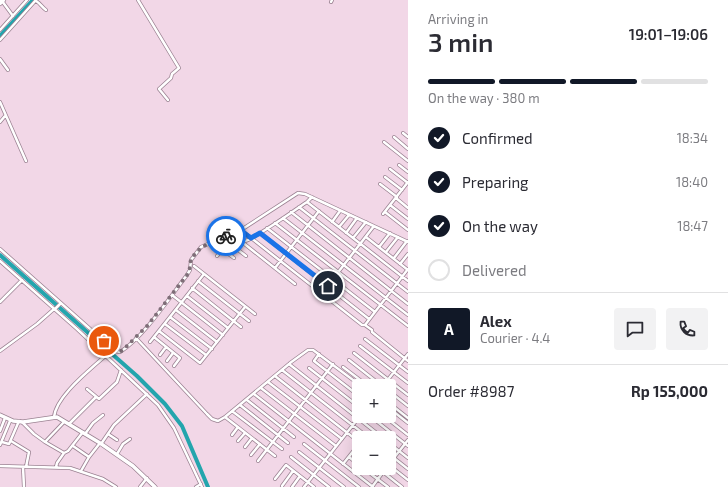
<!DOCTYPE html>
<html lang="en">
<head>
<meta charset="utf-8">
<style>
	:root { --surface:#fff; --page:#f2f2f3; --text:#2b2b33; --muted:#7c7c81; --line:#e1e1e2; --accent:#111827 }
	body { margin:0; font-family:"Exo 2",sans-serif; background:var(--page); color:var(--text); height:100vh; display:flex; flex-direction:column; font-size:15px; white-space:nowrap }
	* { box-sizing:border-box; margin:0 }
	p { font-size:13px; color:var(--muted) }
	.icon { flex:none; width:22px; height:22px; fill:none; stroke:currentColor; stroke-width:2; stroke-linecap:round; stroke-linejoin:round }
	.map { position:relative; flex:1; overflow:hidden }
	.sheet { display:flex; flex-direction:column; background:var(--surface); width:320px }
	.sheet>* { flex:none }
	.buttons { position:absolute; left:352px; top:379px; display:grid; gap:8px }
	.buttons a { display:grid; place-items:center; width:44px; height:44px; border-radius:4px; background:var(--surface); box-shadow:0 4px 16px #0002; font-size:20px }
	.pin { position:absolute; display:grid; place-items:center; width:34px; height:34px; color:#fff; margin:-17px; border:2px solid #fff; border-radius:50%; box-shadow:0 1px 4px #0007 }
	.courier { position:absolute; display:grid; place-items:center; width:40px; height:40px; margin:-20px; border:3px solid #1a73e8; border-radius:50%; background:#fff; color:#222; box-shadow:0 1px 5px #0007 }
	.head em { font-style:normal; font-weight:600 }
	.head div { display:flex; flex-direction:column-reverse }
	.head { display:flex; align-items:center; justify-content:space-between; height:68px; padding:0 20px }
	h1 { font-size:26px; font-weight:600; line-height:30px }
	.bar { display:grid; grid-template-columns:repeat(4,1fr); gap:6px 4px; align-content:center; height:48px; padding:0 20px }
	.bar i { height:5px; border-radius:3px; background:var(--line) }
	.bar .current { background:var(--accent) }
	.bar p { grid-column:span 4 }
	.line { display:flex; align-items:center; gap:10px; padding:0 20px; border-top:1px solid var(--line) }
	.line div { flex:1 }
	.round { display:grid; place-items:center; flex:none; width:42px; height:42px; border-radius:4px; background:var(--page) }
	ol { padding:0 20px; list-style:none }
	li { display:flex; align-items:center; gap:12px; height:44px }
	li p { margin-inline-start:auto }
	li .icon { padding:4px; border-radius:50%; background:var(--accent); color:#fff; stroke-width:4 }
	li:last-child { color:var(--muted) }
	li i { width:22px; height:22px; border:2px solid var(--line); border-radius:50% }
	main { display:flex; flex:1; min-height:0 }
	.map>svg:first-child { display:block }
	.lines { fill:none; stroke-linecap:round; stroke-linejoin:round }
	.river { stroke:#23a5ad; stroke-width:4 }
	.minor-casing { stroke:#9b8292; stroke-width:4 }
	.major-casing { stroke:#9b8292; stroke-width:5 }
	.highway-casing { stroke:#9b8292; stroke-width:6 }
	.minor { stroke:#fff; stroke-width:2.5 }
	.major { stroke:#fff; stroke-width:3.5 }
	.highway { stroke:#fff; stroke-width:4.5 }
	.done { stroke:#7f6e78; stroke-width:4; stroke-dasharray:0 7.2 }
	.route { stroke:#1a73e8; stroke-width:5 }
</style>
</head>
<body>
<main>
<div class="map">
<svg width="408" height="487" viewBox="0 0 408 487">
	<rect width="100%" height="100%" fill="#f2d7e7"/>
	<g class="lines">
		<path class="river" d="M0,36L33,0
			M0,255L137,376L165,404L182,426L208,487"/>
		<g class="minor-casing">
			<path id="minor" d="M138,0L179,68L172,74L171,78L159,89L168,100
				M2,1L13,16
				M36,1C40,3 42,7 46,10
				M331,2L332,0
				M0,30L27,0
				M0,40L36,0
				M0,59L8,70
				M0,102L26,161
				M0,122L5,116
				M403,133L408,137
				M394,137L408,149
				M384,142L408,161
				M399,165L408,172
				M390,169L408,183
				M385,177L402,190
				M380,184L397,197
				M396,198L408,208
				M307,202L408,281
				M390,205L408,219
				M299,207L408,292
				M291,212L408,304
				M385,212L408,230
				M383,214L408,182
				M283,218L408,315
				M332,222L340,211
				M275,223L408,326
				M339,227L349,215
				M267,228L375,312
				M241,230L362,325H365L372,330V332L408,361
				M260,233L369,319
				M346,233L357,218
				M366,237L408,270
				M353,238L366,222
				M242,242L295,284
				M233,246L246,256
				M379,247L390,233
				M0,249L115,351L120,352C143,338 170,297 187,275L190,270L191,260L201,247L241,230L298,193L305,194L408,242
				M223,250L234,258
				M386,252L398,237
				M217,256C225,246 241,244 252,238C271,227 289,214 307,202L312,197
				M394,258L407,241
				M0,261L77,329L158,405L174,428L202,487
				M400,264L408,254
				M194,266L255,314
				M275,268L319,211
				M198,281L249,321
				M192,288L241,327
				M322,293L374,226
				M172,295L223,335
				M187,296L228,328
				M0,302L22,280
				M55,309L61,303
				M176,310L217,342
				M170,317L212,349
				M165,324L206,355
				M365,325L408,269
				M159,331L200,363L245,307
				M154,337L180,358L174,366
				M136,338L207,414L212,419L218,421L225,417L289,364L383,438
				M365,339L408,372
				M150,342L204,274
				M360,346L408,383
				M0,351L37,324L54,309
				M354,353L408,395
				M319,354L314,361L359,396
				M160,355L166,347
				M349,360L382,386
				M167,361L173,353
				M290,363L308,350H313L361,386
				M343,367L368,386
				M309,368L359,407
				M282,370L369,438
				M275,376L359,442
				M268,382L342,439
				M383,386L408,354
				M261,388L336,446
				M87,389L99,399L117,382L121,370
				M389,391L408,406
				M254,394L373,487
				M247,400L294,437
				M389,403L408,418
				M240,405L288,443
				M389,408L408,423
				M232,411L282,449
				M370,416L408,446
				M384,416L408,435
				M54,417C56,396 90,370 105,356
				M225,417L275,456
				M22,422L34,434L45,442
				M64,422L45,442L64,453L68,451L83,432
				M69,424L96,397
				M0,431L5,418
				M85,434L93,423L103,415
				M108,434L117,440
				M232,435L238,427
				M11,441L29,452L26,467
				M238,441L245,433
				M2,442L9,444L19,421
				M389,443L408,458
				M101,444L114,425L147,394
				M304,444L359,487
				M0,445L10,421
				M73,446L89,457
				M245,447L252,438
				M354,449L359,453
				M299,452L344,487
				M117,454L123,444L130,439
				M389,454L408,469
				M251,455L260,444
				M291,457L329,487
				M349,457L359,465
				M258,461L333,364
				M343,464L359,444
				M389,464L408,440
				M389,465L408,480
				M0,466L70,468L103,479L116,487
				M23,467L24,487
				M56,467L57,463L64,453
				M363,468L388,487
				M378,468L402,487
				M81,471L89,457L100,443
				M275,479L286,465L314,487
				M282,486L293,471
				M140,487L147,478
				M196,487L201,484
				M292,487L300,476
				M304,487L360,416
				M372,487L386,468"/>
		</g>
		<g class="major-casing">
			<path id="major" d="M0,415L13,421L23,422L57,417L100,443L133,466L155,487"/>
		</g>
		<g class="highway-casing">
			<path id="highway" d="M0,3L3,0"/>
		</g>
		<use href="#minor" class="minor"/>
		<use href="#major" class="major"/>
		<use href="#highway" class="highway"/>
	</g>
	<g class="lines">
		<path class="done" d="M104,341L115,351L120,352L123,350L148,325L187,275C191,270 189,265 191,260C198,246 212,242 226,236"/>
		<path class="route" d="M226,236L240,230L251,238L260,233L328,286"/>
	</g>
</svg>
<div class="buttons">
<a>+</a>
<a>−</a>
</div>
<div class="pin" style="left:104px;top:341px;background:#ea580c"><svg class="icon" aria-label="bag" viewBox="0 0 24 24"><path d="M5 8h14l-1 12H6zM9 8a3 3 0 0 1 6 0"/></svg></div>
<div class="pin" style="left:328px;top:286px;background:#1f2937"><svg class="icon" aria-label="home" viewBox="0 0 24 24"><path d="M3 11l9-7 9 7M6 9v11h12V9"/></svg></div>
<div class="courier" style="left:226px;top:236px"><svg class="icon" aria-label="bike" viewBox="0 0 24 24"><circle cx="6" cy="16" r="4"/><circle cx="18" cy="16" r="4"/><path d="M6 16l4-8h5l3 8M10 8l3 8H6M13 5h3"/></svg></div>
</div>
<section class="sheet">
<div class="head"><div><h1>3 min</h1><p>Arriving in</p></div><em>19:01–19:06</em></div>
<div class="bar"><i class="current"></i><i class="current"></i><i class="current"></i><i></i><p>On the way · 380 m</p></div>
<ol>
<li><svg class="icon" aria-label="check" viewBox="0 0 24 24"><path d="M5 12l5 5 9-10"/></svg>Confirmed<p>18:34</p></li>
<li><svg class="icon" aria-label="check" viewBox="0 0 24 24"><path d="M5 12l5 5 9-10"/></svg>Preparing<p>18:40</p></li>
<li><svg class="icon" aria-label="check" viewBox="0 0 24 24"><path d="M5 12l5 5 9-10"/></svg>On the way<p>18:47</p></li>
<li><i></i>Delivered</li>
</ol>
<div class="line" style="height:72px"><b class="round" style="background:var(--accent);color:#fff">A</b><div><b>Alex</b><p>Courier · 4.4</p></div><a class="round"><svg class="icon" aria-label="chat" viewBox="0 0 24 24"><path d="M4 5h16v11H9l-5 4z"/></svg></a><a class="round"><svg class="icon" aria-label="phone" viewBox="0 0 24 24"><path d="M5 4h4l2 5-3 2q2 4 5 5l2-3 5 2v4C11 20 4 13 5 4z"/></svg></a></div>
<div class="line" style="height:52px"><div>Order #8987</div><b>Rp 155,000</b></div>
</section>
</main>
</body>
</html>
